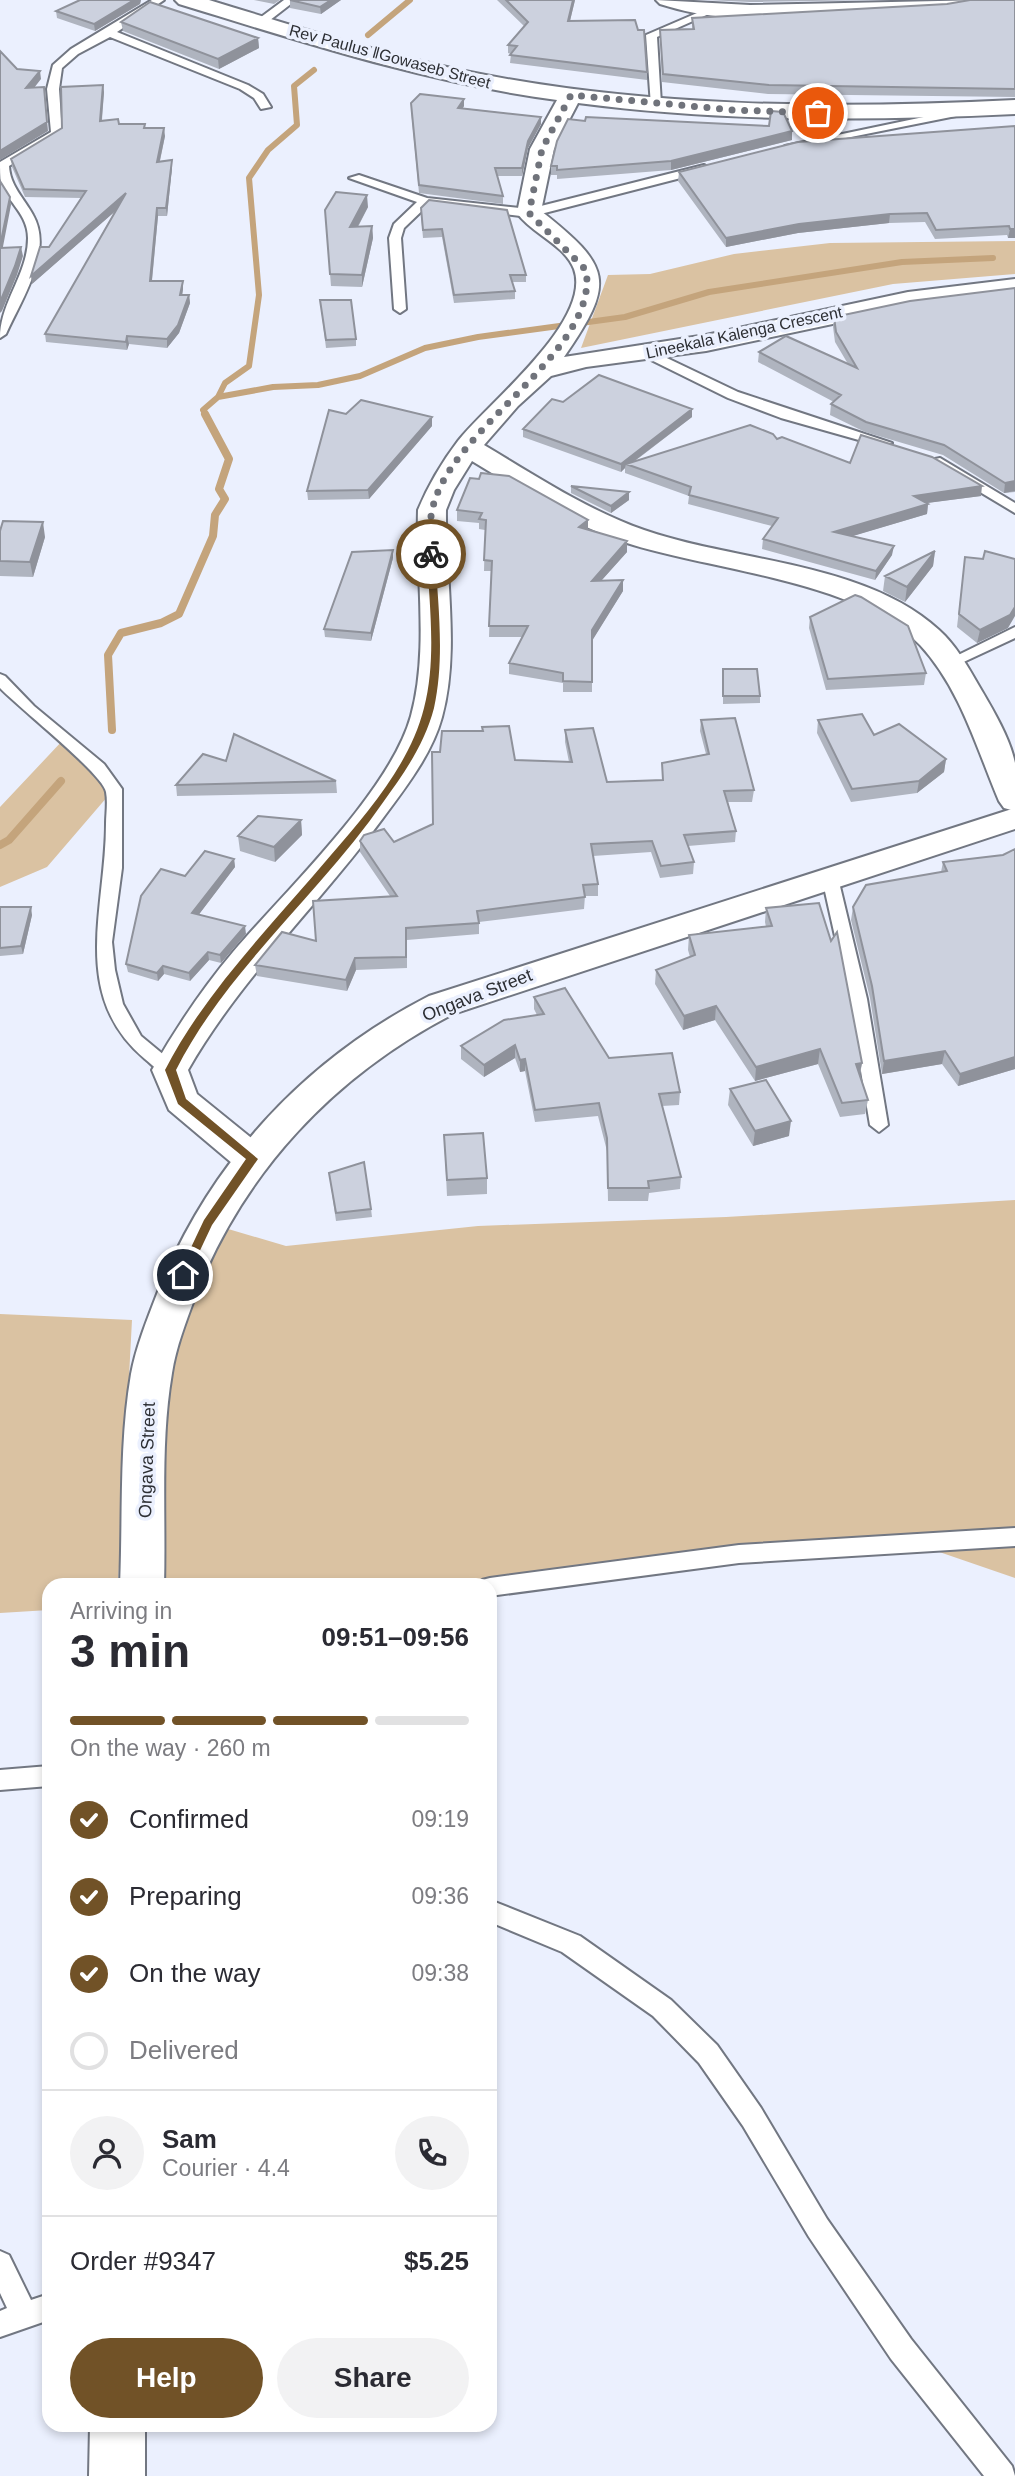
<!DOCTYPE html>
<html lang="en">
<head>
<meta charset="utf-8">
<style>
	:root { --surface:#fff; --page:#f2f2f3; --text:#2b2b33; --muted:#7c7c81; --line:#e1e1e2; --accent:#715227 }
	body { margin:0; font-family:Helvetica,sans-serif; background:var(--page); color:var(--text); height:100vh; display:flex; flex-direction:column; font-size:26px; white-space:nowrap }
	* { box-sizing:border-box; margin:0 }
	p { font-size:23px; color:var(--muted) }
	.icon { flex:none; width:38px; height:38px; fill:none; stroke:currentColor; stroke-width:2; stroke-linecap:round; stroke-linejoin:round }
	.map { position:relative; flex:1; overflow:hidden }
	.panel { position:absolute; left:42px; top:1578px; width:455px; height:854px; display:flex; flex-direction:column; background:var(--surface); border-radius:21px; box-shadow:0 4px 10px #0003 }
	.panel>* { flex:none }
	.pin { position:absolute; display:grid; place-items:center; width:60px; height:60px; color:#fff; margin:-30px; border:4px solid #fff; border-radius:50%; box-shadow:0 2px 7px #0007 }
	.courier { position:absolute; display:grid; place-items:center; width:70px; height:70px; margin:-35px; border:5px solid #715227; border-radius:50%; background:#fff; color:#222; box-shadow:0 2px 9px #0007 }
	.head em { font-style:normal; font-weight:600 }
	.head div { display:flex; flex-direction:column-reverse }
	.head { display:flex; align-items:center; justify-content:space-between; height:119px; padding:0 28px }
	h1 { font-size:46px; font-weight:600; line-height:52px }
	.bar { display:grid; grid-template-columns:repeat(4,1fr); gap:10px 7px; align-content:center; height:84px; padding:0 28px }
	.bar i { height:9px; border-radius:5px; background:var(--line) }
	.bar .on { background:var(--accent) }
	.bar p { grid-column:span 4 }
	.line { display:flex; align-items:center; gap:18px; padding:0 28px; border-top:2px solid var(--line) }
	.line div { flex:1 }
	.round { display:grid; place-items:center; flex:none; width:74px; height:74px; border-radius:37px; background:var(--page) }
	ol { padding:0 28px; list-style:none }
	li { display:flex; align-items:center; gap:21px; height:77px }
	li p { margin-inline-start:auto }
	li .icon { padding:7px; border-radius:50%; background:var(--accent); color:#fff; stroke-width:4 }
	li:last-child { color:var(--muted) }
	li i { width:38px; height:38px; border:4px solid var(--line); border-radius:50% }
	.button { display:flex; gap:14px; margin-top:auto; padding:14px 28px }
	.button a { flex:1; height:80px; border-radius:42px; background:var(--accent); color:#fff; font-size:28px; font-weight:600; line-height:80px; text-align:center }
	.button a+a { background:var(--page); color:var(--text) }
	.map>svg:first-child { display:block }
	.green { fill:#dac2a2 }
	.lines { fill:none; stroke-linecap:round; stroke-linejoin:round }
	.stream-far1 { stroke:#c4a47c; stroke-width:6 }
	.stream { stroke:#c4a47c; stroke-width:8 }
	.service-casing { stroke:#727782; stroke-width:4 }
	.minor-casing { stroke:#727782; stroke-width:4 }
	.tertiary-casing { stroke:#727782; stroke-width:4 }
	.service { fill:#fff; fill-rule:evenodd }
	.minor { fill:#fff; fill-rule:evenodd }
	.tertiary { fill:#fff; fill-rule:evenodd }
	.wall { fill:#afb4bf }
	.shaded-wall { fill:#8f929b }
	.building { fill:#ccd1de; stroke:#8f929b; stroke-width:2 }
	.route { fill:#715227 }
	.done { stroke:#70737b; stroke-width:7; stroke-dasharray:0 12.6 }
	.labels { text-anchor:middle; stroke-width:7; stroke-linejoin:round; paint-order:stroke }
	.far-street-label { font-size:16px; fill:#2d2f34; stroke:#ebf0fe }
	.street-label { font-size:18px; fill:#2d2f34; stroke:#ebf0fe }
</style>
</head>
<body>
<div class="map">
<svg width="1015" height="2476" viewBox="0 0 1015 2476">
	<rect width="100%" height="100%" fill="#ebf0fe"/>
	<path class="green" d="M1015,241V274L893,284L581,348L608,275L650,274L734,254L830,243Z
		M64,739L114,789L47,867L0,887V807Z
		M1015,1200V1578L919,1545L490,1586H142L150,1384L208,1223L286,1246L478,1226L726,1217Z
		M0,1314L132,1320L118,1585L49,1586V1610L0,1613Z"/>
	<g class="lines">
		<path class="stream-far1" d="M368,35L410,0
			M218,397L273,387L318,385L360,376L425,348L478,337L625,317L709,292L902,262L993,258
			M206,415L203,410L218,397L225,383L249,366L259,295L249,178L268,150L297,125L294,86L314,70"/>
		<path class="stream" d="M112,730L108,655L121,633L161,623L179,614L213,536L215,515L225,499L219,489L229,459L205,414
			M0,845L9,840L61,781"/>
		<g class="service-casing">
			<path id="service" d="M152,0H164L117,32L248,85L263,94L271,107L261,109L254,98L240,89L110,37L78,54L62,68L59,89L62,134L9,166C10,186 24,198 33,215C54,252 21,300 6,334L0,338C0,302 28,274 28,238C28,215 9,203 1,184C0,177 0,169 0,162L51,132L47,89L53,65L71,49Z
				M284,0H296L265,24H257V20Z
				M711,7L720,9L657,37L661,104L651,106L646,35Z
				M957,110L963,113L961,115L791,149L785,146Z
				M704,165L710,169L708,171L529,217L428,205L404,228L401,238L406,309L400,313L394,309L389,238L394,224L417,202L349,178L359,175L427,198L529,209Z
				M648,349L738,392L892,443L880,446L781,418L728,398L643,356V350Z
				M940,458L1015,503V513L935,465V459Z
				M1015,627V638L955,666H945L942,663Z
				M0,674L5,676L34,706L104,764L122,789V868L112,942L115,970L123,1004L141,1036L176,1065L179,1070L176,1075C163,1078 155,1067 145,1059C69,995 106,908 106,824C106,814 108,802 106,792C103,774 18,707 0,688Z
				M830,873L838,878L867,999L888,1125L879,1132L870,1125L849,999L822,878Z
				M1015,1528V1546L739,1563L490,1596V1586H480L482,1580L490,1578L739,1545Z
				M49,1766V1786L0,1790V1770Z
				M490,1900L580,1936L671,2000L717,2045L761,2108L827,2219L911,2339L1012,2466L1015,2476H984L891,2359L809,2237L743,2126L699,2063L653,2016L562,1952L490,1922Z
				M0,2251L9,2255L31,2300L49,2294V2320L0,2337V2311L7,2308L0,2293Z"/>
		</g>
		<g class="minor-casing">
			<path id="minor" d="M175,0H209C295,26 381,54 470,72C649,108 833,109 1015,100V114C869,121 723,122 578,103L554,149L541,211C612,267 616,282 564,357L706,335L908,292L1015,279V295L908,308L706,351L586,367L551,376L518,406L484,445C536,476 587,510 644,530C736,562 865,562 939,630C956,645 968,667 979,686C992,708 1010,738 1015,763C1015,778 1015,796 1015,811L1004,808L999,801C977,749 960,688 920,645C859,581 710,570 627,543C571,525 522,491 472,461L454,490L446,510C445,577 460,651 442,717C432,754 406,787 383,818C320,904 241,977 188,1070L197,1094L265,1149L271,1159L265,1169L252,1173L239,1169L169,1110L152,1070C176,1028 202,989 233,952C285,891 390,792 411,716C429,650 416,577 418,510C428,486 442,462 458,441C487,404 593,321 574,269C564,244 532,234 517,213L530,149L557,100C427,83 303,42 179,4Z
				M656,0L750,5L986,0C975,15 759,19 729,17C705,16 682,11 660,4Z"/>
		</g>
		<g class="tertiary-casing">
			<path id="tertiary" d="M1015,808V829L453,1014C335,1075 243,1172 195,1297C186,1322 176,1347 172,1373C160,1443 166,1516 164,1586H120C123,1516 119,1443 131,1374C136,1347 147,1320 157,1294C209,1163 304,1060 429,996Z
				M90,2426H145V2476H89Z"/>
		</g>
		<use href="#service" class="service"/>
		<use href="#minor" class="minor"/>
		<use href="#tertiary" class="tertiary"/>
	</g>
	<path class="wall" d="M80,0H141L140,4L95,31L57,18L56,11Z
		M254,0H280L274,4Z
		M290,0H341L321,14L290,8Z
		M497,0H575L570,21L647,72V80L510,63L511,54L508,53V45L524,26Z
		M706,0H878L750,2Z
		M1015,0V97L768,94L662,82L660,30L692,29V18Z
		M121,22L258,38L259,48L219,69L123,31Z
		M104,92L102,120L145,128L165,136L160,161L172,160V168L167,216H158L152,281H183V289L182,295H189L190,303L179,333L167,348L129,344L127,350L46,342L45,334L115,211L32,284L49,247L81,198L25,197L12,167L11,159L62,128Z
		M464,99V106L463,108L541,117V124L528,148L522,176H497L503,196V204L419,193L411,110Z
		M585,121L792,140L671,170L557,179V175H551V166Z
		M1015,126V238H1008L1007,235L935,239L925,222L889,223L798,233L726,247L678,181L679,172Z
		M368,207L358,227L372,226L373,238L362,287L331,286L325,210Z
		M421,215L526,275V282H512L515,291V299L454,303L442,237L423,238Z
		M1015,288V492L1004,493L943,455L865,432L830,415L831,404L834,402L758,362L759,352L848,364L835,342L833,327L834,317Z
		M320,300L356,339V346L326,348Z
		M563,402L692,409V417L635,461L777,439L850,463L981,496L926,503L928,504L927,514L852,536L892,555L875,580L762,549L763,539L772,526L688,504L689,496L625,473V468L621,472L523,437V429Z
		M346,414L432,417V426L369,499L308,500L307,491Z
		M571,486L629,500L611,513L571,493Z
		M457,510L588,530L627,552L601,581L623,580V591L592,640V692H563V683L509,674V663L523,637H489L491,571H484L485,530L479,529V523L457,521Z
		M0,531L45,537L33,577L0,576Z
		M935,551L933,566L905,602L883,591L885,576Z
		M965,557L1008,628L977,643L957,627Z
		M393,558L371,641L325,637L324,629Z
		M810,617L926,673L924,685L826,690L809,628Z
		M723,669L760,696V703L723,704Z
		M701,720L754,790L752,802H728L736,831L735,842L688,846L694,862L693,874L660,878L651,852L593,856L598,884V896H585L584,909L479,922V934L407,940V968L356,970L347,991L257,976L255,965L316,941L390,896L360,852V841L394,842L433,824L515,760L569,762L565,742V730L607,782L662,780V763L706,754L700,731Z
		M818,720L874,735L946,759L944,772L917,793L851,802L817,733Z
		M226,761L336,781L337,793L177,796L176,785Z
		M301,820L302,835L275,862L240,851L238,836Z
		M1015,849V1069L958,1086L942,1064L882,1074L870,998L851,920L853,907L941,872L943,862L1003,855Z
		M234,859L235,867L199,914L246,934L221,963L209,960L190,981L164,974L158,981L128,972L126,964L185,876Z
		M0,907L32,915L23,954L0,956Z
		M766,908L862,1063L860,1075L868,1100L865,1114L840,1117L818,1064L755,1081L715,1020L683,1030L655,984L656,970L690,957L688,950L689,935L766,927L765,922Z
		M534,997L609,1058L680,1092L679,1105L662,1106L681,1177L680,1189L649,1193L648,1201H608L607,1151L598,1116L535,1122L525,1071L520,1072L515,1058L484,1077L461,1059V1046L537,1015L534,1009Z
		M730,1089L789,1136L753,1146L728,1105Z
		M444,1135L487,1178V1194L447,1196Z
		M329,1173L371,1209L372,1217L336,1221Z"/>
	<path class="shaded-wall" d="M134,0H141L140,4L95,31L94,24Z
		M331,0H341L321,14L320,7Z
		M573,0H575L568,29V21Z
		M258,38L259,48L219,69L218,59Z
		M40,71L41,79L27,97L26,88Z
		M103,85L104,92L101,128L100,121Z
		M44,87L48,131L0,160V151Z
		M464,99V106L458,115V108Z
		M541,117V124L528,148L522,176V168L528,141Z
		M164,128L165,136L158,169L157,162Z
		M792,131V140L671,170V161Z
		M172,160V168L167,216L166,208Z
		M126,193L127,201L32,284L31,276Z
		M367,195L368,207L351,239L350,227Z
		M10,197L11,205L1,257L0,246Z
		M157,208L158,216L151,289L150,281Z
		M890,214L889,223L798,233L726,247V238L799,224Z
		M372,226L373,238L362,287V275Z
		M1010,229H1015V238H1008Z
		M21,247L23,256L17,275L2,311L0,313V302Z
		M183,281V289L181,303L180,295Z
		M189,295L190,303L179,333L167,348V339Z
		M127,336L129,344L127,350L126,342Z
		M692,409V417L629,465L626,464L625,468L621,472V464Z
		M432,417V426L369,499L368,490Z
		M1015,481V491L1004,493L1005,483Z
		M982,486L981,496L912,505L914,496Z
		M629,492V500L611,513V506Z
		M928,504L927,514L833,542L834,532Z
		M588,520V530L579,527Z
		M43,522L45,537L33,577L30,562Z
		M627,541V552L592,591V581Z
		M894,546L892,555L875,580L876,571Z
		M393,550V558L371,641V633Z
		M935,551L933,566L905,602L907,587Z
		M623,580V591L592,641V630Z
		M1015,607V616L1008,628L977,643L980,630Z
		M946,759L944,772L917,793L919,781Z
		M301,820L302,835L275,862L274,847Z
		M234,859L235,867L194,921L192,913Z
		M31,907L32,915L23,954L21,946Z
		M245,926L246,934L221,963L220,955Z
		M208,952L209,960L190,981L189,973Z
		M355,958L356,970L347,991L346,980Z
		M163,966L164,974L158,981L157,973Z
		M716,1006L715,1020L683,1030L684,1016Z
		M515,1045V1058L484,1077V1065Z
		M820,1049L818,1064L755,1081L756,1067Z
		M945,1051L942,1064L882,1074L884,1061Z
		M1015,1057V1069L958,1086L960,1074Z
		M525,1059V1071L520,1072V1060Z
		M862,1063L859,1077L856,1064Z
		M791,1121L789,1136L753,1146L755,1131Z"/>
	<path class="building" d="M80,0H134L94,24L56,11Z
		M290,0H331L320,7Z
		M506,0H573L568,21L635,20L638,30H644L647,72L510,55L517,46L508,45L528,22Z
		M970,0H1015V89L769,85L663,74L660,30L694,29L692,18L947,4Z
		M150,2L258,38L218,59L121,22Z
		M0,51L17,69L40,71L26,88L44,87L47,122L0,151Z
		M103,85L100,121L118,119L119,124H145L144,128H164L157,162L172,160L166,208H157L150,281H183L180,295H189L178,325L167,339L127,336L126,342L45,334L126,193L31,276L40,247H49L86,191L24,189L11,159L62,128L61,87Z
		M420,94L464,99L458,108L541,117L528,141L522,168H495L503,196L419,185L411,103Z
		M771,111L783,112L792,131L671,161L557,170V166H551L557,141L568,119L585,121L586,117L769,126Z
		M1015,126V229H1010L1009,226L936,230L927,213L890,214L799,224L726,238L679,172L798,142Z
		M0,181L10,197L0,246Z
		M336,192L367,195L350,227L372,226L362,275L330,274L325,210Z
		M429,200L507,210L526,275H510L515,291L454,295L442,229L423,230L421,208Z
		M21,247L15,266L0,302V248Z
		M1015,288V481L1005,483L944,445L866,422L831,404L841,395L759,352L786,336L857,368L836,332L834,317L910,301Z
		M320,300H351L356,339L326,340Z
		M599,375L692,409L621,464L523,429L552,399L563,402Z
		M361,400L432,417L368,490L307,491L329,410L346,414Z
		M750,425L773,434L777,439L782,437L850,463L861,435L932,457L982,486L914,496L928,504L834,532L894,546L876,571L763,539L778,518L689,495L691,487L626,464Z
		M481,473L509,476L588,520L579,527L627,541L592,581L623,580L592,630V682L563,681V673L509,663L528,626H489L492,561L484,560L486,520L479,519L482,513L457,510L470,478L479,479Z
		M571,486L629,492L611,506Z
		M3,521L43,522L30,562L0,561V531Z
		M393,550L371,633L324,629L352,552Z
		M935,551L907,587L885,576Z
		M985,551L1015,559V607L1010,615L980,630L959,614L965,557L983,559Z
		M855,595L861,597L908,626L926,673L828,679L810,617Z
		M723,669H757L760,696H723Z
		M862,714L874,735L899,724L946,759L919,781L852,789L818,720Z
		M735,718L754,790L724,791L736,831L684,835L694,862L661,866L652,841L591,844L598,884L583,885L585,897L477,911L479,923L406,928V957L355,958L346,980L255,965L282,932L316,941L313,901L397,896L360,841L364,835L384,829L394,842L433,824L432,752H440L442,731H483L482,727L509,726L515,760L572,762L565,730L593,728L607,782L663,780L662,763L709,754L701,720Z
		M234,734L336,781L176,785L203,754L226,761Z
		M258,816L301,820L274,847L238,836Z
		M1015,849V1057L960,1074L945,1051L884,1061L872,986L853,907L866,885L947,871L943,862L1003,855Z
		M205,851L234,859L192,913L245,926L220,955L208,952L189,973L163,966L157,973L126,964L141,896L161,869L185,876Z
		M819,903L831,941L837,932L862,1063L856,1064L868,1100L842,1103L820,1049L756,1067L716,1006L684,1016L656,970L695,955L689,935L772,926L766,908Z
		M0,907H31L21,946L0,948Z
		M565,988L609,1058L672,1053L680,1092L659,1094L681,1177L648,1181L649,1188H608L607,1138L599,1103L535,1110L525,1059L520,1060L515,1045L484,1065L461,1046L504,1020L544,1014L534,997Z
		M766,1080L791,1121L755,1131L730,1089Z
		M483,1133L487,1178L447,1180L444,1135Z
		M364,1162L371,1209L336,1213L329,1173Z"/>
	<path class="route" d="M431,551L435,554C438,604 445,658 434,708C425,743 405,772 384,801C320,894 227,969 176,1070L186,1099L258,1159L212,1225L187,1278H179L178,1275L204,1220L246,1159L178,1104L165,1070C206,990 274,923 331,855C368,812 410,764 424,708C437,658 429,604 427,554Z"/>
	<g class="lines">
		<path class="done" d="M431,554C430,540 429,524 432,511C447,429 600,353 586,270L529,213L542,149L571,95L733,110L818,113"/>
	</g>
	<g class="labels">
		<g class="far-street-label">
			<text transform="translate(390 56) rotate(15)" y="6">Rev Paulus ǁGowaseb Street</text>
			<text transform="translate(744 332) rotate(-12)" y="6">Lineekala Kalenga Crescent</text>
		</g>
		<g class="street-label">
			<text transform="translate(477 995) rotate(-21)" y="6">Ongava Street</text>
			<text transform="translate(147 1460) rotate(-88)" y="6">Ongava Street</text>
		</g>
	</g>
</svg>
<div class="pin" style="left:818px;top:113px;background:#ea580c"><svg class="icon" aria-label="bag" viewBox="0 0 24 24"><path d="M5 8h14l-1 12H6zM9 8a3 3 0 0 1 6 0"/></svg></div>
<div class="pin" style="left:183px;top:1275px;background:#1f2937"><svg class="icon" aria-label="home" viewBox="0 0 24 24"><path d="M3 11l9-7 9 7M6 9v11h12V9"/></svg></div>
<div class="courier" style="left:431px;top:554px"><svg class="icon" aria-label="bike" viewBox="0 0 24 24"><circle cx="6" cy="16" r="4"/><circle cx="18" cy="16" r="4"/><path d="M6 16l4-8h5l3 8M10 8l3 8H6M13 5h3"/></svg></div>
<section class="panel">
<div class="head"><div><h1>3 min</h1><p>Arriving in</p></div><em>09:51–09:56</em></div>
<div class="bar"><i class="on"></i><i class="on"></i><i class="on"></i><i></i><p>On the way · 260 m</p></div>
<ol>
<li><svg class="icon" aria-label="check" viewBox="0 0 24 24"><path d="M5 12l5 5 9-10"/></svg>Confirmed<p>09:19</p></li>
<li><svg class="icon" aria-label="check" viewBox="0 0 24 24"><path d="M5 12l5 5 9-10"/></svg>Preparing<p>09:36</p></li>
<li><svg class="icon" aria-label="check" viewBox="0 0 24 24"><path d="M5 12l5 5 9-10"/></svg>On the way<p>09:38</p></li>
<li><i></i>Delivered</li>
</ol>
<div class="line" style="height:126px"><a class="round"><svg class="icon" aria-label="person" viewBox="0 0 24 24"><circle cx="12" cy="8" r="4"/><path d="M4 21q1-7 8-7t8 7"/></svg></a><div><b>Sam</b><p>Courier · 4.4</p></div><a class="round"><svg class="icon" aria-label="phone" viewBox="0 0 24 24"><path d="M5 4h4l2 5-3 2q2 4 5 5l2-3 5 2v4C11 20 4 13 5 4z"/></svg></a></div>
<div class="line" style="height:91px"><div>Order #9347</div><b>$5.25</b></div>
<div class="button"><a>Help</a><a>Share</a></div>
</section>
</div>
</body>
</html>
